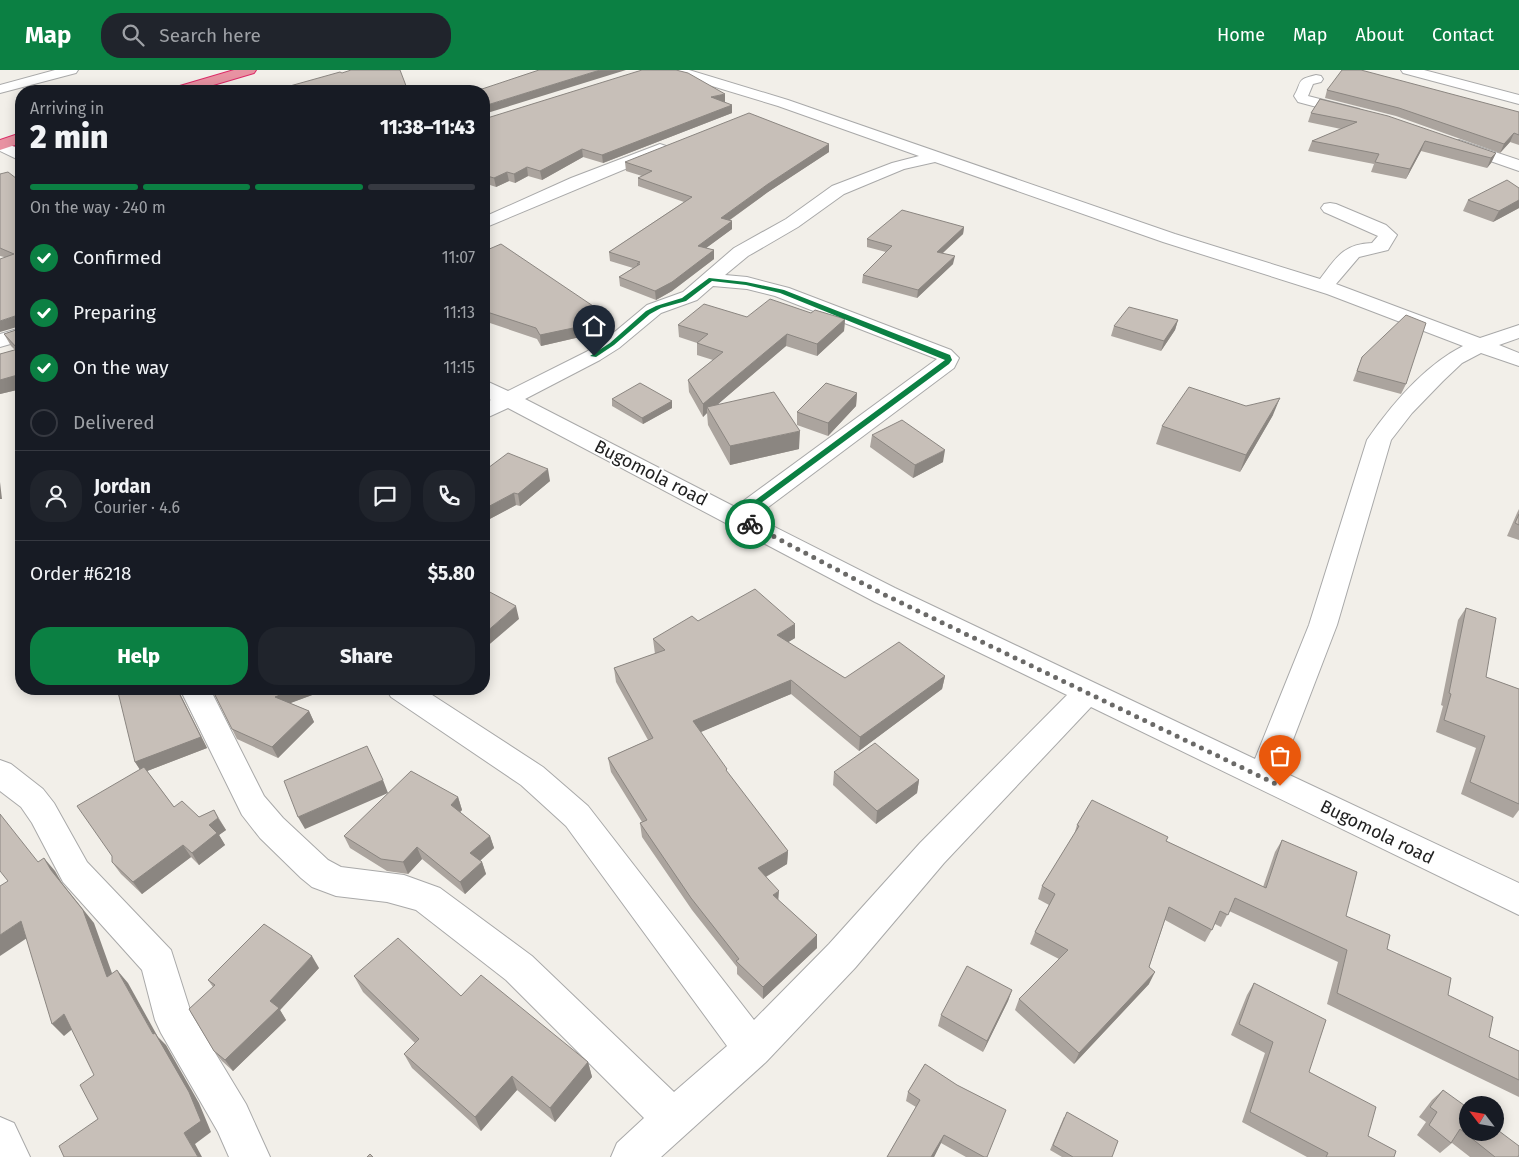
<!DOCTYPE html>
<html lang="en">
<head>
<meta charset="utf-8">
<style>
	:root { --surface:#171b24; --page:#20242c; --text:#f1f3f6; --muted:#9ea1a6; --line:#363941; --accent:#0b8043 }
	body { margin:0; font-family:"Fira Sans",sans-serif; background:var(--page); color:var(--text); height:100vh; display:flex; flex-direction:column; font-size:19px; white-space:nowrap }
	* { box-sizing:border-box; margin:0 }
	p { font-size:16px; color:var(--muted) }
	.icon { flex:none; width:28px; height:28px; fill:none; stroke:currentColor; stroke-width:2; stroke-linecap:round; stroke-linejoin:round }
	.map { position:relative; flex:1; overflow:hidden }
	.sheet { position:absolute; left:15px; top:15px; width:475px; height:610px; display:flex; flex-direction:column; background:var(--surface); border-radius:20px; box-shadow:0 2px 12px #0003 }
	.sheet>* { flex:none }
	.needle { width:32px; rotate:301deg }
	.fabs { position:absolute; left:1459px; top:1026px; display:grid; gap:10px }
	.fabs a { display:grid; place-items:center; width:45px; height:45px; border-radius:50%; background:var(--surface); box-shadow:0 2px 12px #0003; font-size:25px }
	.pin { position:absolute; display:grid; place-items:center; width:42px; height:42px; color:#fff; margin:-51px -21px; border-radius:50% 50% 50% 0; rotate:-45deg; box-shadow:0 0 5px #0007 }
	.pin .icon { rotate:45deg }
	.courier { position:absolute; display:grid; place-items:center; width:50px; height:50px; margin:-25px; border:4px solid #0b8043; border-radius:50%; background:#fff; color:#222; box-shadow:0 1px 6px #0007 }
	.head em { font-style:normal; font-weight:800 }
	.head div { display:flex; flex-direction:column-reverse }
	.head { display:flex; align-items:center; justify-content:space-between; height:85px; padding:0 15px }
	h1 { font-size:32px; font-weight:800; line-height:38px }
	.bar { display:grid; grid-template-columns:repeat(4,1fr); gap:8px 5px; align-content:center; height:60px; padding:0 15px }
	.bar i { height:6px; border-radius:4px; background:var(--line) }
	.bar .on { background:var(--accent) }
	.bar p { grid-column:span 4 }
	.line { display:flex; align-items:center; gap:12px; padding:0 15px; border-top:1px solid var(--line) }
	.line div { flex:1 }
	.round { display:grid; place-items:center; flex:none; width:52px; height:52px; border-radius:20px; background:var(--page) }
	ol { padding:0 15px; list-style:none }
	li { display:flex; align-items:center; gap:15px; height:55px }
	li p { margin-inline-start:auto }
	li .icon { padding:5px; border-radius:50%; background:var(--accent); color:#fff; stroke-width:4 }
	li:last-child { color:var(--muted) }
	li i { width:28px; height:28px; border:2px solid var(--line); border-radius:50% }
	.button { display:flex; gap:10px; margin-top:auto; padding:10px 15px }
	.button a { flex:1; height:58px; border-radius:20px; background:var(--accent); color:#fff; font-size:20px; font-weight:800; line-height:58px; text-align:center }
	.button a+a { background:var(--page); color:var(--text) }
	header { display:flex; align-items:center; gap:30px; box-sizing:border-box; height:70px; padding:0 25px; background:var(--accent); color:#fff }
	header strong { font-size:24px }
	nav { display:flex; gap:28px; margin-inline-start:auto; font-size:18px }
	.search { width:350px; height:45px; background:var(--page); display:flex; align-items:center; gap:12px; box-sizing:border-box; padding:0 18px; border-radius:20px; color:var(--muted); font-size:19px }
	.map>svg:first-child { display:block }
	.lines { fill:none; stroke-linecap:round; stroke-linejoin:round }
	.minor-casing { stroke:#a9a9a9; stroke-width:2 }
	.highway-casing { stroke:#dc2a67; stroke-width:2 }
	.minor { fill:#fff; fill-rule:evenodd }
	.highway { fill:#e892a2; fill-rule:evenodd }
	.wall { fill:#aba49e }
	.shaded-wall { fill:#8b8681 }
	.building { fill:#c7bfb8; stroke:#8b8681 }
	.route { fill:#0b8043 }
	.done { stroke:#6b6a68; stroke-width:5; stroke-dasharray:0 9 }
	.labels { text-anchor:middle; stroke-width:4; stroke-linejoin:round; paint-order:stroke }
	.street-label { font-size:18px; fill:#222; stroke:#fff }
</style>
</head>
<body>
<header>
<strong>Map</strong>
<div class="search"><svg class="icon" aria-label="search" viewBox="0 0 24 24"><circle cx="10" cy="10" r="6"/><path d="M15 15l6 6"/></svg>Search here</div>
<nav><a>Home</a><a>Map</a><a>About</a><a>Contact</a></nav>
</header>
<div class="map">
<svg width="1519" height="1087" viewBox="0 0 1519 1087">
	<rect width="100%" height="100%" fill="#f2efe9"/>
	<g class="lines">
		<g class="minor-casing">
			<path id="minor" d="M55,0H78L76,3L0,23V15Z
				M667,0H689L788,30L1175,164L1320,209C1336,188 1343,174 1372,173L1378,166L1324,142L1321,138L1324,134L1330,133L1336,134L1386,155L1397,165L1388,180L1359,187L1336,214L1480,268L1519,255V268L1499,275L1519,283V296L1481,283L1462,293L1443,311L1412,343L1391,370L1337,555L1281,701L1519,813V845L1091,637L944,793L855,898L766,992L661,1087H611L617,1073L644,1048L506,910L416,840L387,832L336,826L312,817L301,808L260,768L242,745L180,619H210L264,726L283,748L328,790L341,797L404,805L440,818L532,886L674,1022L727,976L566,756L521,715L391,627L386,619H423L543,697L588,736L754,950L829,874L920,773L1067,625L875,532L508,338L484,349V333L491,330L484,326V310L508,321L586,282L605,270L647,235L683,222L734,178L786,149L832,116L892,93L919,86L778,36L669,3ZM935,92L1163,172L1327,224L1463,276C1424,296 1392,334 1367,370L1309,555L1255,689L895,518L755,447L954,298L959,288L951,280L789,218L747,207L725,205L748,186L798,157L844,124L904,99ZM713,216L747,219L775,226L937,289L735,437L525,329L600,290L619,278L661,243L697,230Z
				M1401,0H1424L1519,25V34L1403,3Z
				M1316,5L1321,6L1323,9L1321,12L1313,14L1308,26L1359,39L1362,42L1359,45L1354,47L1298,32L1294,26C1303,11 1295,10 1316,5Z
				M0,70L21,80V91L0,81Z
				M1459,70L1519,90V101L1453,78L1451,75L1453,72Z
				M660,74L666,76L668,79L666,82L484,158V147L571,108Z
				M21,258V271L0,277V264Z
				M0,690L11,694L43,719L54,733L87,792L171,880L191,943L246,1034L270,1087H229L218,1062L161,963L155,950L142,900L63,812L32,753L21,737L0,721Z
				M0,1047L14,1053L30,1087H0Z"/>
		</g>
		<g class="highway-casing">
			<path id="highway" d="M234,0H256L254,3L193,21H171L173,18Z
				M21,63V73L0,80V70Z"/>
		</g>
		<use href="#minor" class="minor"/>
		<use href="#highway" class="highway"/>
	</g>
	<path class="wall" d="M1327,20L1519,42V75L1510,72L1500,83L1396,46L1325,28Z
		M1320,29L1496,83L1491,93L1487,98L1421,81L1406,109L1371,102L1374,94L1308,81L1312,71L1341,59L1308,52L1311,43Z
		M723,32L732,43L603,93L583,87L542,110L528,106L515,113L509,111L496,117L484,113V49L725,32Z
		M829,82L768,122L730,150L732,151V159L706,178L714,180V189L672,221L656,230L620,216L619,207L633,198L610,191L609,182L684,132L638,116V108L642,106L626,101L625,92Z
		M0,104L21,112V257L20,256L17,257L21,265V319L0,324V284L15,280L11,276L4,264L16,260V257L4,187L0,186Z
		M1519,118V138L1493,152L1463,141L1468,130Z
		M964,157L963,164L943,183L953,194L917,228L862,213L863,205L886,182L867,177V169Z
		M484,178L597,248L590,253L592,254L593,264L541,276L537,269L484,251Z
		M811,243L845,249L844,261L817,286L786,276L718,334L799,379L730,395L708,355L707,343L703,347L689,322L688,310L713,290L697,285V273L679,267L678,255L747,247Z
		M1178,250L1175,260L1161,281L1111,266L1114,256Z
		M1362,287L1406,314L1401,324L1353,311Z
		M857,323L856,336L828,366L797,355V342Z
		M612,329L672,331V338L643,354L612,336Z
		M1246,336L1273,345L1240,402L1156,374L1162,356Z
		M872,365L943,392L913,408L870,377Z
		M484,401L550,411L520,436L516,435L484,452Z
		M1519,439V470L1507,466L1517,443Z
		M1466,538L1486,607L1519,619V740L1513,748L1461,724L1476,678L1436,662L1443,636L1441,635L1458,550Z
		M698,551L795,568L788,572L845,608L945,606L942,619L859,681L791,624L700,662L727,702L788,781L787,794L766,807L778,830L817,865V878L763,929L737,904V897L692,840L642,767L640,753L642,752L611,702L608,688L648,670L616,612L614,598L655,584L653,569Z
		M129,619H179L178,620L207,678L147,701L174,737L199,747L214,740L226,760L219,765L225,775L199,795L191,787L142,824L121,804L112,792L140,699L135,692Z
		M212,619H322L323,621L290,633L309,641L314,652L278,688L237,669Z
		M834,702L919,710L917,723L876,754L833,715Z
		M458,727L462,740L460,742L490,766L494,778L480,791L482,792L486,804L465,824L422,789L408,804L387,801L350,778L344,766Z
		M1077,755L1166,771L1263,817L1275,782L1282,770L1346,846L1387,879L1448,925L1489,967L1519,981V1027L1327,934L1338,892L1229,841L1221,857L1215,854L1205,872L1165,850L1149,897V914L1074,994L1015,940L1019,929L1059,889L1030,874L1035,862L1049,835L1038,829L1042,816L1074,765Z
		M319,898L280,940L286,950L233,1001L222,991L214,981L213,917L208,910Z
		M354,906L461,926L588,992L592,1007L555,1052L517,1020L481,1061L412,998L404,984L415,973L363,922Z
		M1254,913L1309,1002L1368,1066L1394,1087H1307L1242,1052L1265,983L1231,965L1247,925Z
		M1012,920L1008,931L983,982L938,956L941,945Z
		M925,994L987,1087H966L941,1073L934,1087H887L916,1037L906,1031L908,1022Z
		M1443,1020L1518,1087H1470L1452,1073L1440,1083L1417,1065L1426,1052L1419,1047L1432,1030Z
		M1064,1047L1112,1087H1062L1050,1080Z"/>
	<path class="shaded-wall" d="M600,0H626L484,44V36Z
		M725,24V32L712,35L711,27Z
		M732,35V43L603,93L602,85Z
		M1514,63L1510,72L1500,83L1504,74Z
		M1425,71L1421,81L1406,109L1410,99Z
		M829,74V82L768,122L721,156V148L768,114Z
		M582,79L583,87L542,110L540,101Z
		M1496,83L1491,93L1487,98L1491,88Z
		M527,97L528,106L515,113L514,104Z
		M507,102L509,111L496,117L494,108Z
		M1519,130V138L1493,152L1499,141Z
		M732,151V159L698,184V176Z
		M964,157L963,164L936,189L937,182Z
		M714,180V189L672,221L656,230L655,221Z
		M955,186L953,194L917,228L918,220Z
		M596,238L597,248L586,255L592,254L593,264L541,276L540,265L579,248Z
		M15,246L20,256L17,257L21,265V276L17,257L0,262V251Z
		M21,247V256L18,249Z
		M845,249L844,261L817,286V274Z
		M1178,250L1175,260L1161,281L1164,271Z
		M787,264L786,276L710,341L707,337V343L703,347V334Z
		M21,304V319L0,324V310Z
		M857,323L856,336L828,366V353Z
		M1280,328L1273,345L1240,402L1246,385Z
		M672,331V338L643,354L642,348Z
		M800,361L799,379L730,395V376Z
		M945,380L943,392L913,408L915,395Z
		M548,399L550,411L520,436L518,424Z
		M0,412L2,429H0Z
		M514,423L516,435L484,452V439Z
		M516,536L519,549L484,579V564Z
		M795,554V568L777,579V565Z
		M945,606L942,619L859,681L860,667Z
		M791,610V624L694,665L693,651Z
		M177,619H179L178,620L207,678L142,703L135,692Z
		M295,619H322L323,621L280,637L275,627Z
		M309,641L314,652L278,688L272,677Z
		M383,710L388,723L305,759L298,747Z
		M919,710L917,723L876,754L877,741Z
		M458,727L462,740L455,747L451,735Z
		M218,748L226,760L219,765L225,775L199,795L192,783L209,755Z
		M490,766L494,778L474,796L470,783Z
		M183,775L191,787L142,824L133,812Z
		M417,777L422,789L408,804L403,792Z
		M788,781L787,794L758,811V798Z
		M44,788L55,801L62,813L94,853L118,920L107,907Z
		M482,792L486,804L465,824L460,812Z
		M779,821L778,834L773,825Z
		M21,851L33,864L0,886V865Z
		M817,865V878L763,929V917Z
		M312,886L319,898L280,940L286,950L233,1001L225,990L270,931Z
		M117,900L128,913L158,967L166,975L199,1033L211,1062L195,1074L202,1087H198L184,1063L153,964Z
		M1155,902L1149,914L1074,994L1079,983Z
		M1012,920L1008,931L983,982L987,971Z
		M64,944L76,956L64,966L52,954Z
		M588,992L592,1007L555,1052L550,1038Z
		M512,1006L517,1020L481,1061L475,1047Z
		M944,1065L941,1073L934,1087H931Z"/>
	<path class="building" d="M351,0H400L408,21H272L340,2L342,3Z
		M539,0H600L484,36V21H476Z
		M642,0H676L688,3L725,24L711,27L732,35L602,85L582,79L540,101L527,97L514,104L507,102L494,108L484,105V49Z
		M1342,0H1361L1519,42V65L1514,63L1504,74L1399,38L1327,20Z
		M1320,29L1388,46L1496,83L1491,88L1425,71L1410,99L1375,92L1379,84L1312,71L1357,52L1311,43Z
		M749,43L829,74L768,114L721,148L732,151L698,176L714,180L672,212L655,221L619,207L640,194H637L640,192L609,182L692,127L638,108L652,101L625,92Z
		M8,102L21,112V247L18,249L15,246L0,251V189L14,184L0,178V104Z
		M1507,110L1519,118V130L1499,141L1468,130Z
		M902,140L964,157L937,182L955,186L918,220L863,205L892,176L867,169Z
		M501,174L596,238L579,248L592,254L540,265L536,258L484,241V178L487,180Z
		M770,229L811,243L815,240L845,249L817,274L787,264L703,334L688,310L723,282L697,273L708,264L678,255L704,234L747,247Z
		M1129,237L1178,250L1164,271L1114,256Z
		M1406,245L1426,253L1406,314L1357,301L1362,287Z
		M17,256L21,276V304L0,310V284L18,279L4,264L16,260Z
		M640,313L672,331L642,348L612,329Z
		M826,313L857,323L828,353L797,342Z
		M1189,317L1246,336L1280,328L1246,385L1162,356Z
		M774,322L800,361L730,376L707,337Z
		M902,350L945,380L915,395L872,365Z
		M508,383L548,399L518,424L514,423L484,439V401Z
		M1519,444V455L1515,453Z
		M755,519L795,554L777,565L845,608L899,572L945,606L860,667L791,610L693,651L727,699L726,700L788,781L758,798L779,821L773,825L817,865L763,917L736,891L739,889L691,828L640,753L647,750L608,688L653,668L614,598L665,580L653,569L692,546L698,551Z
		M486,520L516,536L484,564V522Z
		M1466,538L1496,548L1486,607L1519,619V734L1470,712L1485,666L1444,650L1451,624L1449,623Z
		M129,619H177L201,667L135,692L118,622Z
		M212,619H295L275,627L309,641L272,677L232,659Z
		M875,673L919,710L877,741L834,702Z
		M367,676L383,710L298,747L284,711Z
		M144,697L174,737L182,731L199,747L214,740L218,748L209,755L217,763L192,783L183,775L133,812L112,792V786L77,736Z
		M411,701L458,727L451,735L490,766L470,783L482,792L460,812L417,777L403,792L381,789L344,766Z
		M1092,730L1168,767L1166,771L1266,818L1282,770L1357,802L1346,846L1390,865L1387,879L1451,908L1448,925L1493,947L1489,967L1519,981V1010L1337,923L1347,880L1235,828L1228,845L1220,841L1212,860L1169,837L1149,897L1155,902L1079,983L1019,929L1068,880L1035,862L1055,824L1042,816L1079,756L1077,755Z
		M0,744L38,792L44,788L51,800L83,840L107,907L117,900L153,964L155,963L189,1022L201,1051L184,1063L198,1087H64L59,1076L98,1049L80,1015L94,1005L64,944L52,954L21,851L0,865V816L8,811L0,801Z
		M264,854L312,886L270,931L279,938L225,990L214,981L189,939L215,915L208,910Z
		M398,868L461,926L481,905L588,992L550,1038L512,1006L475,1047L404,984L419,969L354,906Z
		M967,896L1012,920L987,971L941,945Z
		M1254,913L1326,950L1309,1002L1376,1037L1368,1066L1396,1081L1394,1087H1326L1328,1083L1250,1042L1273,972L1239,954Z
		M925,994L957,1015L1006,1040L987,1087H984L944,1065L931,1087H887L920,1030L908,1022Z
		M1443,1020L1468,1038V1062H1495V1058L1519,1076V1085L1518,1087H1495L1460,1059L1451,1073L1429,1055L1437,1042L1430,1037Z
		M1067,1042L1118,1071L1112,1087H1073L1053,1075Z
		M370,1084L373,1087H367Z"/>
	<path class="route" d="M709,208L746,212L784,220L950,285L952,290L949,294L742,447L753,454L747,456L734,449V446L945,290L780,223L746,215L712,211L686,231L661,238L650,244L614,275L596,287L590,286L610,273L646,241L656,236L682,228Z"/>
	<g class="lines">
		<path class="done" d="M750,454L885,525L1280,716"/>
	</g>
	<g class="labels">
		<g class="street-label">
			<text transform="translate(651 403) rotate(27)" y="6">Bugomola road</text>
			<text transform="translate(1377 762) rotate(26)" y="6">Bugomola road</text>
		</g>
	</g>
</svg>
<div class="fabs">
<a><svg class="needle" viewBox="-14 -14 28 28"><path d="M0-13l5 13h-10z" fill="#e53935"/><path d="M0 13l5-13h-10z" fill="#9ea1a6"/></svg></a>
</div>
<div class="pin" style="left:1280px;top:716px;background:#ea580c"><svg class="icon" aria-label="bag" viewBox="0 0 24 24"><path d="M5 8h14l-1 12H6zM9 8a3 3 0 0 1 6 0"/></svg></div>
<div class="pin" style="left:594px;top:286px;background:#1f2937"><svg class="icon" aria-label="home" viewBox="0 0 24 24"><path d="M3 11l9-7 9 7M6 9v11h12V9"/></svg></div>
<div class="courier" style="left:750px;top:454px"><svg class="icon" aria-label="bike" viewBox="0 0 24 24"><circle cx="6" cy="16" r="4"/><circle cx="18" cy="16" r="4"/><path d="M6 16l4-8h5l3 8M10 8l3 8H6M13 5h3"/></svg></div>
<section class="sheet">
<div class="head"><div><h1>2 min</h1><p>Arriving in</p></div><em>11:38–11:43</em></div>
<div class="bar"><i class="on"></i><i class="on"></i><i class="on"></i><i></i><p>On the way · 240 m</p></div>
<ol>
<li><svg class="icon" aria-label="check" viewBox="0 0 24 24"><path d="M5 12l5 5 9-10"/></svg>Confirmed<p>11:07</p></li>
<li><svg class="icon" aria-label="check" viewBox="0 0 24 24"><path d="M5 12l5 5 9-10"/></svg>Preparing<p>11:13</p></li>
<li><svg class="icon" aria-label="check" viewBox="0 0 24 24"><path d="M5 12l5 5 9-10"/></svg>On the way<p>11:15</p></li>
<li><i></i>Delivered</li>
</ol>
<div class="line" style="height:90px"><a class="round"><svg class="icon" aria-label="person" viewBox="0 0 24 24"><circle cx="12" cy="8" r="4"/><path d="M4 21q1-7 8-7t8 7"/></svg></a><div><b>Jordan</b><p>Courier · 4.6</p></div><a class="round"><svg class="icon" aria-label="chat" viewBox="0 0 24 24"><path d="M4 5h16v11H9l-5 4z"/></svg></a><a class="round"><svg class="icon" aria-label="phone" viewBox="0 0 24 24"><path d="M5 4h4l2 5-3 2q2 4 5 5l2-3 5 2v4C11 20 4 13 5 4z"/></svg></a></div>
<div class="line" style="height:65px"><div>Order #6218</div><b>$5.80</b></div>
<div class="button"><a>Help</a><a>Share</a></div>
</section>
</div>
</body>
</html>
